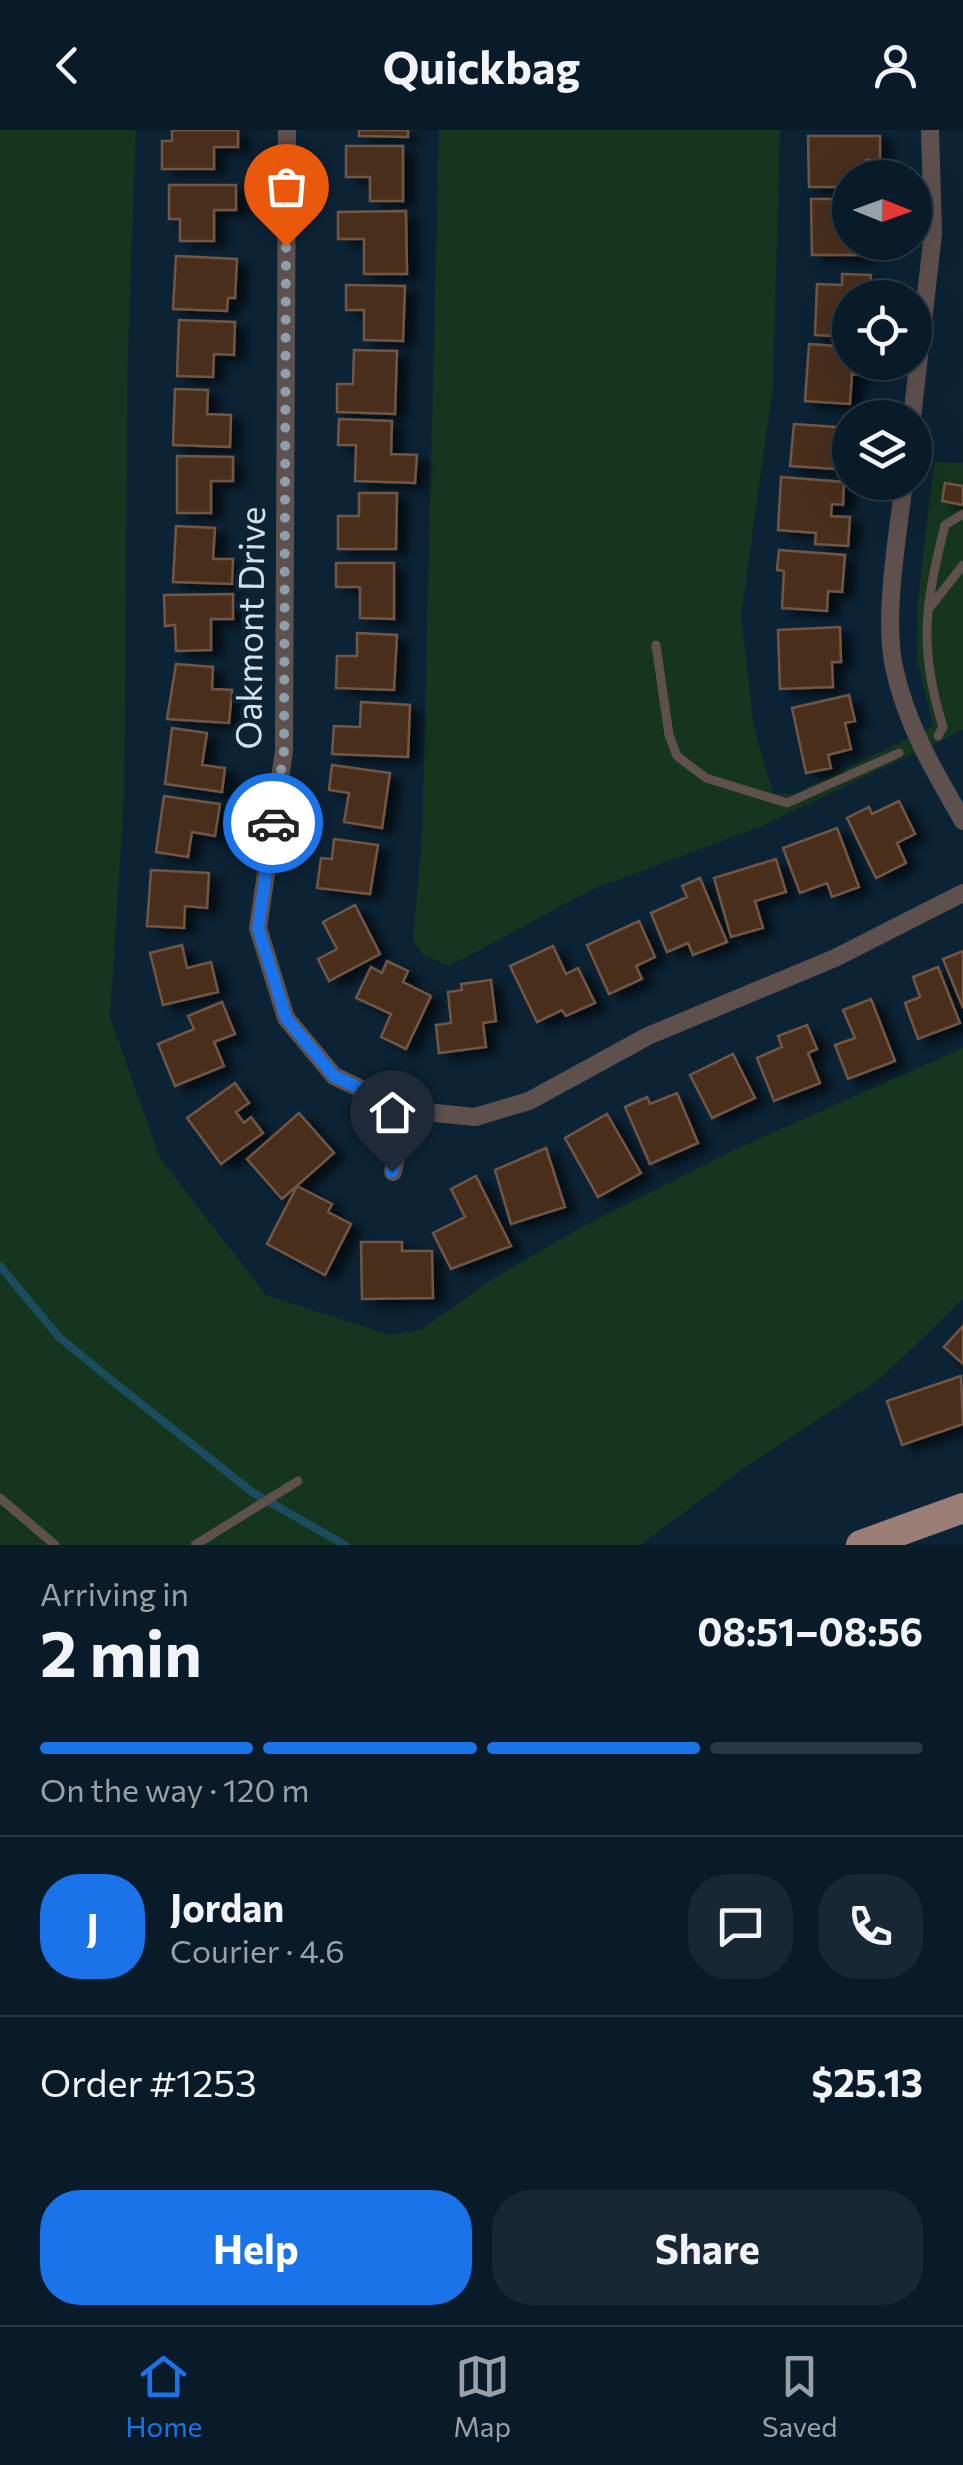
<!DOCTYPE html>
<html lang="en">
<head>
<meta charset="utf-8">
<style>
	:root { --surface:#091a28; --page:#172734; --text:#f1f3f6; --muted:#99a1a8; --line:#293845; --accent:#1a73e8 }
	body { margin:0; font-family:Commissioner,sans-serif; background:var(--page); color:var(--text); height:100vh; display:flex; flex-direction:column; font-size:38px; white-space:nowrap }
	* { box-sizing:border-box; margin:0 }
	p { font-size:32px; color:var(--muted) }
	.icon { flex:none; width:55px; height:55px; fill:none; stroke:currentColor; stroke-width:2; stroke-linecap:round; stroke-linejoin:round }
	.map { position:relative; height:1415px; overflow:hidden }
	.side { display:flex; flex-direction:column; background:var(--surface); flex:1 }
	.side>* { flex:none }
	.needle { width:65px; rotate:91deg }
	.controls { position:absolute; left:832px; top:30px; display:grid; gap:20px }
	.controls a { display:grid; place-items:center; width:100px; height:100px; border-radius:50%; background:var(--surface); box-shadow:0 10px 40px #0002,0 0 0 2px var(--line); font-size:50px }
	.pin { position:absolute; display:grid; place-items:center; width:85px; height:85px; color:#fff; margin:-102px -42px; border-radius:50% 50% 50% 0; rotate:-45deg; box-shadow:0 0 10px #0007 }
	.pin .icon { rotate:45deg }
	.courier { position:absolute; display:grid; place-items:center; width:100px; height:100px; margin:-50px; border:8px solid #1a73e8; border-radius:50%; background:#fff; color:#222; box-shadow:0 2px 12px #0007 }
	.overview em { font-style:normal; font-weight:700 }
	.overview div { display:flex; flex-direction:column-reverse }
	.overview { display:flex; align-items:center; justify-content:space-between; height:170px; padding:0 40px }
	h1 { font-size:65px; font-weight:700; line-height:75px }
	.bar { display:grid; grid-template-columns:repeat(4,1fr); gap:15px 10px; align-content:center; height:120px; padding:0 40px }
	.bar i { height:12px; border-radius:8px; background:var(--line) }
	.bar .current { background:var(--accent) }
	.bar p { grid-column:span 4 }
	.line { display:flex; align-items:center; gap:25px; padding:0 40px; border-top:2px solid var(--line) }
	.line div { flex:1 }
	.round { display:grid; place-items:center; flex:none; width:105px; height:105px; border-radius:40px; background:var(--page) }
	.primary-button { display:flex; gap:20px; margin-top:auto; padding:20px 40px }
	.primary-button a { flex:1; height:115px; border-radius:40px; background:var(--accent); color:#fff; font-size:40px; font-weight:700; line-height:115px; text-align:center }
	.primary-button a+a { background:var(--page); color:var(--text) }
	header { display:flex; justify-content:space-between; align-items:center; height:130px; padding:0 40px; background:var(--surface); font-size:45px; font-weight:700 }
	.menu { display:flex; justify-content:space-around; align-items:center; height:140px; border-top:2px solid var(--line); background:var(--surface); font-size:28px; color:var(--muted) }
	.menu a { display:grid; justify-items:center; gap:5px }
	.menu .current { color:var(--accent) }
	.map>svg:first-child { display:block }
	.green { fill:#15351e }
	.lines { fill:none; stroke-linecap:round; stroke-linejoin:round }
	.stream { stroke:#194d5d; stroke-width:8 }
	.building { fill:#482f1f; stroke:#715644; stroke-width:2.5; filter:url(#shadow) }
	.lane { stroke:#5e504c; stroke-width:9 }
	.street { stroke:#5e504c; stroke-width:18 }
	.primary { stroke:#9b7e75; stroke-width:30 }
	.done { stroke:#8d9ead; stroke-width:10; stroke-dasharray:0 18 }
	.route { stroke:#1a73e8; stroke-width:12 }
	.labels { text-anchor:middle; stroke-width:9; stroke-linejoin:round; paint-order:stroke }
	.street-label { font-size:35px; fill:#d3e1ed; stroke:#0c2335 }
</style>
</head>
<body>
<header><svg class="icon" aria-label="back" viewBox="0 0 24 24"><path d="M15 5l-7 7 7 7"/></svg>Quickbag<svg class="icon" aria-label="person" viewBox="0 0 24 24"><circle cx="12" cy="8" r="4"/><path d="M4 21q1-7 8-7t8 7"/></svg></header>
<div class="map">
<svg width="963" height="1415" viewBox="0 0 963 1415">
	<defs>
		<filter id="shadow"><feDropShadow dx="11" dy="6" stdDeviation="5" flood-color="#0009"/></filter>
	</defs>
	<rect width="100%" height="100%" fill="#0c2335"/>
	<path class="green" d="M0,0H136L128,219L124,666L110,887L160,1028L266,1165L390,1205L421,1200L491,1150L585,1095L738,1018L963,918V1169L880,1249L744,1338L640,1415H0Z
		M439,0H780L773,256L741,486L754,597L773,664H794L933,596L917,529L918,469L934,332L963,333V600L762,696L593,759L450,836L423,825L413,810L422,707Z"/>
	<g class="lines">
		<path class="stream" d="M0,1136L59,1207L110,1249L252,1362L345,1415"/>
	</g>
	<path class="building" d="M172,0H238V17H214V39H162V11H172Z
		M359,0H408V7L359,6Z
		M808,6H880V30H866V48H850V57H809Z
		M346,16H403V71H370V47H346Z
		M169,55H236V80H214V111H180V89H169Z
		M811,69H850V112H867V125H812Z
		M406,81L407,144H364V109H338V82Z
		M176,126L237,129L235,168H228L227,181L173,179Z
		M842,144L871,145L869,168H850V207L815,205L817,154L842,155Z
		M346,155L405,156L403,211L364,210V180H346Z
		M179,190L235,192L234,225L214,224L213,247L177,246Z
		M809,214L850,217V232H867L866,245L852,244L850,274L805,271Z
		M354,220L397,221L395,284L337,282V254H353Z
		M175,259L208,260L207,284L231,285L230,317L173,315Z
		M339,289L392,291L391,324L417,325L415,353L355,351L356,315H338Z
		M794,294L850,298V340L790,336Z
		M177,326L233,327V351H211V383H177Z
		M781,347L844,352L843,375L832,374L831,386L850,387L848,416L815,414L816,403L778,400Z
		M945,353L963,356V375L942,371Z
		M359,363H397L396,419H338V386H359Z
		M176,396L215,398L213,429H233L232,454L173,452Z
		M779,420L845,425L842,462L828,461L827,481L782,478L784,441L777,440Z
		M336,433H394V489L360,488V457H336Z
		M233,464V489H211V520L176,521L175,495L165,496L164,465Z
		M840,497L841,532H832L833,557L780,559L778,500Z
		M357,503L397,505L394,560L336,558L337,526H357Z
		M176,534L213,537L212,559L232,560L229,593L167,589Z
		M849,565L855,591L845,593L851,619L828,625L831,638L806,643L792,578Z
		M361,572L410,575L408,627L332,624L334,596L360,597Z
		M172,598L207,603L202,635L225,638L222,662L165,654Z
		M332,635L390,643L382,698L344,692L349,663L329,660Z
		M164,666L220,674L215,706L192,702L188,727L156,722Z
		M899,671L915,704L897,713L906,733L876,748L847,688L869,677L872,684Z
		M837,698L859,757L832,767L827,753L800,763L783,718Z
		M334,709L378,715L370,764L317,758L321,728L332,729Z
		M776,729L786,762L755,771L763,798L731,807L714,748Z
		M151,740L209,743L207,778L185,776L184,798L147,796Z
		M700,748L727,812L693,825L688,813L667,822L651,783L687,767L682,756Z
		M355,775L380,824L329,851L318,829L337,819L323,792Z
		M639,791L655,827L636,836L642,849L609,864L587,815Z
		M182,815L187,838L211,832L218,862L163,875L150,823Z
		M553,816L566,844L578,838L595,873L566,886L562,880L537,892L510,836Z
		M963,821V878L943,829Z
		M387,831L408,841L403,852L431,866L406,919L381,907L391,884L356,868L371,837L382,843Z
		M938,837L960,893L918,909L905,873L920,867L913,847Z
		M491,850L496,891L483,893L486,917L439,923L436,895L451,893L448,862L462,860L461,854Z
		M871,869L895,931L848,949L835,915L855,908L843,880Z
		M222,872L235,904L214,912L224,936L175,956L158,914L194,899L188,886Z
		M807,895L817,919L808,923L820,953L774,971L757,928L782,917L778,906Z
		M733,924L755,968L712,988L690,945Z
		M235,953L249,973L236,982L244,993L251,987L263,1003L221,1034L187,988Z
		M677,963L698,1013L650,1034L625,977L647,967L650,974Z
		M299,983L334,1023L282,1069L247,1029Z
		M607,984L641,1043L598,1067L565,1008Z
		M546,1018L565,1077L511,1094L495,1040Z
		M476,1046L511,1116L451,1139L433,1103L465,1087L451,1059Z
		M297,1056L332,1074L328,1082L351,1094L325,1145L267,1114Z
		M361,1112H402V1121H432L433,1168L362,1169Z
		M963,1196V1234L944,1217Z
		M961,1246L963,1294L902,1315L887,1271Z"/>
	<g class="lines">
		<path class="lane" d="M931,476L963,435
			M656,515L669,605L677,626L706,648L787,673L899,623
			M938,606L943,597C918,517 925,475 945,395L963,384
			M0,1368L55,1415
			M195,1415L298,1351"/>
		<path class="street" d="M287,0L284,621L258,798L286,888L334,946L406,980L475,987L529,971L648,906L835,828L963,763
			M912,288L933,103L930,0
			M904,352C898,404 883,487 894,537C906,594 934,641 963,691
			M393,1042L406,980"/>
		<path class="primary" d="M861,1415L963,1378"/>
	</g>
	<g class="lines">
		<path class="done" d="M273,693L284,621L286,116"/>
		<path class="route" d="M273,693L258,798L286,888L334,946L406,980L392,1042"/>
	</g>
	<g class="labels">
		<g class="street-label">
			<text transform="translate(251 498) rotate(-89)" y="12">Oakmont Drive</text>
		</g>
	</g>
</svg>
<div class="controls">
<a><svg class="needle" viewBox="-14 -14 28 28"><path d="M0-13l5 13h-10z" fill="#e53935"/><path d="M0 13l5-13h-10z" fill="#99a1a8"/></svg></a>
<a><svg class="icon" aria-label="locate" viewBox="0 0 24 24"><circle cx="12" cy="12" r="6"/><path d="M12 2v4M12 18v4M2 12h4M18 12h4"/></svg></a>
<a><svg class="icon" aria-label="layers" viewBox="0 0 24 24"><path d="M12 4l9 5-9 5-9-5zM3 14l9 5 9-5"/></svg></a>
</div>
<div class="pin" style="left:286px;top:116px;background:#ea580c"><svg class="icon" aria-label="bag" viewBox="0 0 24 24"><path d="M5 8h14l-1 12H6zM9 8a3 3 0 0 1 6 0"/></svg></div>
<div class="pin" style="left:392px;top:1042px;background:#1f2937"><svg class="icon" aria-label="home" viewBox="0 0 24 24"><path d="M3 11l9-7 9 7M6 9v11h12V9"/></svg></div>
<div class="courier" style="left:273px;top:693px"><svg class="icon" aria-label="car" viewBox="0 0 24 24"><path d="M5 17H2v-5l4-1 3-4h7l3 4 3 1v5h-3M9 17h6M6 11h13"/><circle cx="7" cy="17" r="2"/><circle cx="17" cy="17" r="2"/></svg></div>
</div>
<section class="side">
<div class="overview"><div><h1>2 min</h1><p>Arriving in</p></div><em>08:51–08:56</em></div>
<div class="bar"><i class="current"></i><i class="current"></i><i class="current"></i><i></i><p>On the way · 120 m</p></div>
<div class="line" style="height:180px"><b class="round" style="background:var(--accent);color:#fff">J</b><div><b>Jordan</b><p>Courier · 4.6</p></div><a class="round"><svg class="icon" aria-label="chat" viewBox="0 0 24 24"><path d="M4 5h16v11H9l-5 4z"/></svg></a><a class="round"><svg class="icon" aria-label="phone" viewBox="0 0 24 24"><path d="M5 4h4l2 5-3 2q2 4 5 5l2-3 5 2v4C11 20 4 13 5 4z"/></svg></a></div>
<div class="line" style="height:130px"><div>Order #1253</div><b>$25.13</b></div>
<div class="primary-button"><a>Help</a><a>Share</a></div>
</section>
<nav class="menu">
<a class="current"><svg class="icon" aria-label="home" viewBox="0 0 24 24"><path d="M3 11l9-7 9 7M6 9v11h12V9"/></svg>Home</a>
<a><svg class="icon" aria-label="map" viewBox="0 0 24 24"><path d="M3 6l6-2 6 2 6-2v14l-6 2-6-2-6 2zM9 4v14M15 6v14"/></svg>Map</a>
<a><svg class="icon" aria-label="saved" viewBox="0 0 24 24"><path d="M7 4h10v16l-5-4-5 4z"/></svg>Saved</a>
</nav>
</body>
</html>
